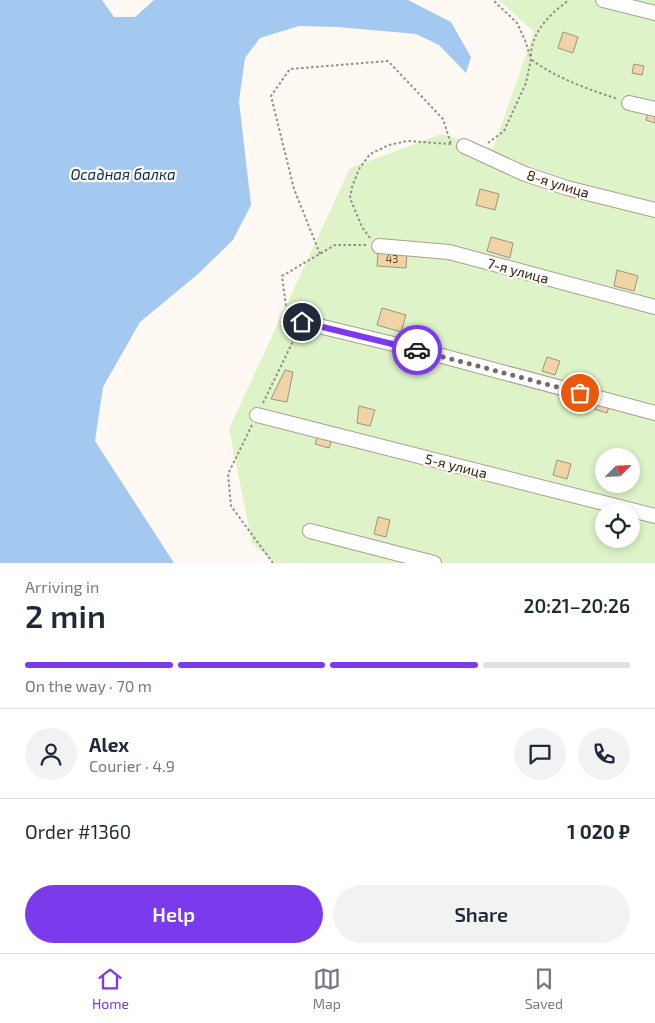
<!DOCTYPE html>
<html lang="en">
<head>
<meta charset="utf-8">
<style>
	:root { --surface:#fff; --page:#f2f2f3; --text:#1f2937; --muted:#747a83; --line:#e0e1e3; --accent:#7c3aed }
	body { margin:0; font-family:"Exo 2",sans-serif; background:var(--page); color:var(--text); height:100vh; display:flex; flex-direction:column; font-size:19px; white-space:nowrap }
	* { box-sizing:border-box; margin:0 }
	p { font-size:16px; color:var(--muted) }
	.icon { flex:none; width:28px; height:28px; fill:none; stroke:currentColor; stroke-width:2; stroke-linecap:round; stroke-linejoin:round }
	.map { position:relative; height:563px; overflow:hidden }
	.sheet { display:flex; flex-direction:column; background:var(--surface); flex:1 }
	.sheet>* { flex:none }
	.needle { width:32px; rotate:66deg }
	.buttons { position:absolute; left:595px; top:448px; display:grid; gap:10px }
	.buttons a { display:grid; place-items:center; width:45px; height:45px; border-radius:50%; background:var(--surface); box-shadow:0 2px 8px #0003; font-size:25px }
	.pin { position:absolute; display:grid; place-items:center; width:42px; height:42px; color:#fff; margin:-21px; border:2px solid #fff; border-radius:50%; box-shadow:0 1px 5px #0007 }
	.courier { position:absolute; display:grid; place-items:center; width:50px; height:50px; margin:-25px; border:4px solid #7c3aed; border-radius:50%; background:#fff; color:#222; box-shadow:0 1px 6px #0007 }
	.headline em { font-style:normal; font-weight:600 }
	.headline div { display:flex; flex-direction:column-reverse }
	.headline { display:flex; align-items:center; justify-content:space-between; height:85px; padding:0 25px }
	h1 { font-size:32px; font-weight:600; line-height:38px }
	.bar { display:grid; grid-template-columns:repeat(4,1fr); gap:8px 5px; align-content:center; height:60px; padding:0 25px }
	.bar i { height:6px; border-radius:4px; background:var(--line) }
	.bar .on { background:var(--accent) }
	.bar p { grid-column:span 4 }
	.line { display:flex; align-items:center; gap:12px; padding:0 25px; border-top:1px solid var(--line) }
	.line div { flex:1 }
	.round { display:grid; place-items:center; flex:none; width:52px; height:52px; border-radius:26px; background:var(--page) }
	.cta { display:flex; gap:10px; margin-top:auto; padding:10px 25px }
	.cta a { flex:1; height:58px; border-radius:30px; background:var(--accent); color:#fff; font-size:20px; font-weight:600; line-height:58px; text-align:center }
	.cta a+a { background:var(--page); color:var(--text) }
	.tabs { display:flex; justify-content:space-around; align-items:center; height:70px; border-top:1px solid var(--line); background:var(--surface); font-size:14px; color:var(--muted) }
	.tabs a { display:grid; justify-items:center; gap:2px }
	.tabs .on { color:var(--accent) }
	.map>svg:first-child { display:block }
	.green { fill:#def3c8; fill-rule:evenodd }
	.water { fill:#a4c9f1 }
	.building { fill:#f1d4a5; stroke:#9c9384 }
	.lines { fill:none; stroke-linecap:round; stroke-linejoin:round }
	.minor-casing { stroke:#ac9d91; stroke-width:16 }
	.path { stroke:#948d89; stroke-width:2; stroke-dasharray:2.5 2.5; stroke-linecap:butt }
	.minor { stroke:#fff; stroke-width:14 }
	.done { stroke:#736d69; stroke-width:5; stroke-dasharray:0 9 }
	.route { stroke:#7c3aed; stroke-width:6 }
	.labels { text-anchor:middle; stroke-width:4.5; stroke-linejoin:round; paint-order:stroke }
	.number-label { font-size:11px; fill:#5a4e40 }
	.street-label { font-size:14px; fill:#28221e; stroke:#fff8f3 }
	.water-label { font-size:15px; font-style:italic; fill:#072e53; stroke:#fff8f3 }
</style>
</head>
<body>
<div class="map">
<svg width="655" height="563" viewBox="0 0 655 563">
	<rect width="100%" height="100%" fill="#fff8f3"/>
	<path class="green" d="M499,0H655V563H275L252,543L229,429L350,168L441,134L493,149L534,32ZM604,456H631V484H604ZM604,511H631V539H604Z"/>
	<path class="water" d="M0,0H102L114,17H135L154,0H408L451,22L471,57L466,73L439,45L416,34L338,27L299,26L260,38L245,58L239,101L251,205L233,240L198,274L140,322L103,387L95,441L174,563H0Z"/>
	<path class="building" d="M563,32L578,37L573,53L558,48Z
		M634,64L644,66L642,75L632,73Z
		M648,113L655,115V123L646,120Z
		M480,189L499,194L495,210L476,205Z
		M491,237L513,243L510,258L487,251Z
		M378,251L407,252L406,268L377,266Z
		M617,270L638,276L634,291L614,286Z
		M382,308L406,315L401,332L377,325Z
		M547,357L560,361L555,375L542,371Z
		M285,370L293,372L287,402L271,399Z
		M600,403L609,406L607,413L594,409Z
		M359,406L375,410L370,426L357,423Z
		M318,435L332,439L329,448L315,444Z
		M557,460L571,464L567,479L553,475Z
		M378,517L390,520L386,537L374,534Z"/>
	<g class="lines">
		<g class="minor-casing">
			<path id="minor" d="M603,0L655,13
				M629,103L655,109
				M464,146L525,174L567,188L655,210
				M379,246L449,252L655,307
				M302,322L431,353L655,413
				M257,415L655,516
				M310,531L434,563"/>
		</g>
		<path class="path" d="M531,56C531,32 551,13 569,0
			M532,60C556,78 590,90 618,99
			M488,143L504,131L526,83L531,59L525,40L517,23L493,0
			M370,238L362,227L350,198L352,187L359,169L370,154L389,145L407,141L451,144
			M320,254L294,189L271,96L290,69L388,61L443,119L451,144
			M293,313L286,306L282,276L335,245H367
			M263,403L297,333
			M252,425L228,474L231,506L273,563"/>
		<use href="#minor" class="minor"/>
	</g>
	<g class="lines">
		<path class="done" d="M417,350L580,393"/>
		<path class="route" d="M302,322L417,350"/>
	</g>
	<g class="labels">
		<g class="number-label">
			<text x="392" y="263">43</text>
		</g>
		<g class="street-label">
			<text transform="translate(558 184) rotate(17)" y="5">8-я улица</text>
			<text transform="translate(518 271) rotate(15)" y="5">7-я улица</text>
			<text transform="translate(456 466) rotate(14)" y="5">5-я улица</text>
		</g>
		<g class="water-label">
			<text x="123" y="180">Осадная балка</text>
		</g>
	</g>
</svg>
<div class="buttons">
<a><svg class="needle" viewBox="-14 -14 28 28"><path d="M0-13l5 13h-10z" fill="#e53935"/><path d="M0 13l5-13h-10z" fill="#747a83"/></svg></a>
<a><svg class="icon" aria-label="locate" viewBox="0 0 24 24"><circle cx="12" cy="12" r="6"/><path d="M12 2v4M12 18v4M2 12h4M18 12h4"/></svg></a>
</div>
<div class="pin" style="left:580px;top:393px;background:#ea580c"><svg class="icon" aria-label="bag" viewBox="0 0 24 24"><path d="M5 8h14l-1 12H6zM9 8a3 3 0 0 1 6 0"/></svg></div>
<div class="pin" style="left:302px;top:322px;background:#1f2937"><svg class="icon" aria-label="home" viewBox="0 0 24 24"><path d="M3 11l9-7 9 7M6 9v11h12V9"/></svg></div>
<div class="courier" style="left:417px;top:350px"><svg class="icon" aria-label="car" viewBox="0 0 24 24"><path d="M5 17H2v-5l4-1 3-4h7l3 4 3 1v5h-3M9 17h6M6 11h13"/><circle cx="7" cy="17" r="2"/><circle cx="17" cy="17" r="2"/></svg></div>
</div>
<section class="sheet">
<div class="headline"><div><h1>2 min</h1><p>Arriving in</p></div><em>20:21–20:26</em></div>
<div class="bar"><i class="on"></i><i class="on"></i><i class="on"></i><i></i><p>On the way · 70 m</p></div>
<div class="line" style="height:90px"><a class="round"><svg class="icon" aria-label="person" viewBox="0 0 24 24"><circle cx="12" cy="8" r="4"/><path d="M4 21q1-7 8-7t8 7"/></svg></a><div><b>Alex</b><p>Courier · 4.9</p></div><a class="round"><svg class="icon" aria-label="chat" viewBox="0 0 24 24"><path d="M4 5h16v11H9l-5 4z"/></svg></a><a class="round"><svg class="icon" aria-label="phone" viewBox="0 0 24 24"><path d="M5 4h4l2 5-3 2q2 4 5 5l2-3 5 2v4C11 20 4 13 5 4z"/></svg></a></div>
<div class="line" style="height:65px"><div>Order #1360</div><b>1 020 ₽</b></div>
<div class="cta"><a>Help</a><a>Share</a></div>
</section>
<nav class="tabs">
<a class="on"><svg class="icon" aria-label="home" viewBox="0 0 24 24"><path d="M3 11l9-7 9 7M6 9v11h12V9"/></svg>Home</a>
<a><svg class="icon" aria-label="map" viewBox="0 0 24 24"><path d="M3 6l6-2 6 2 6-2v14l-6 2-6-2-6 2zM9 4v14M15 6v14"/></svg>Map</a>
<a><svg class="icon" aria-label="saved" viewBox="0 0 24 24"><path d="M7 4h10v16l-5-4-5 4z"/></svg>Saved</a>
</nav>
</body>
</html>
